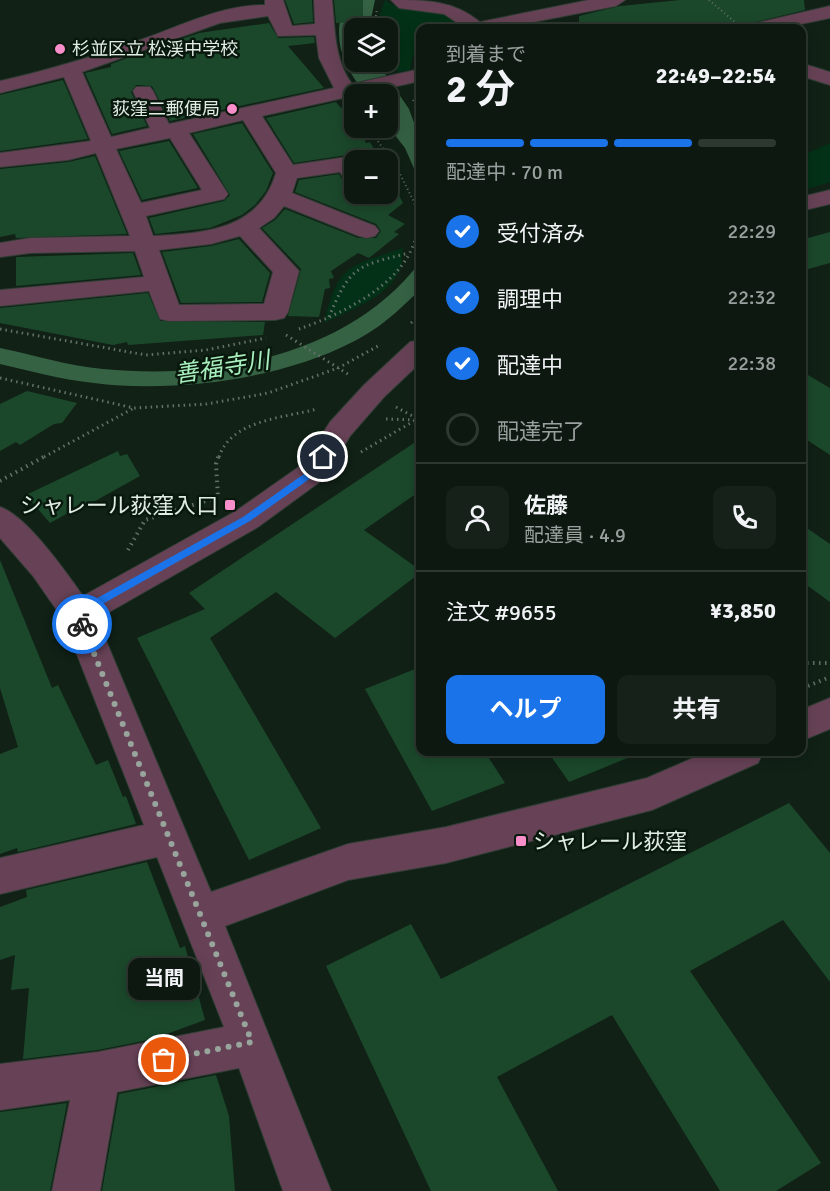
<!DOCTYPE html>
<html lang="ja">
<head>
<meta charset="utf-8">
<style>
	:root { --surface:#0d1910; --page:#162219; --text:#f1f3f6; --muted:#9aa09f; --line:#2d3830; --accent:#1a73e8 }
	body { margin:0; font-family:Signika,"Noto Sans JP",sans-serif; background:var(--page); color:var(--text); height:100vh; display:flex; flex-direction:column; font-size:22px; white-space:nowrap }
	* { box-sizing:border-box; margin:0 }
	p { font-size:20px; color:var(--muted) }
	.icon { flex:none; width:33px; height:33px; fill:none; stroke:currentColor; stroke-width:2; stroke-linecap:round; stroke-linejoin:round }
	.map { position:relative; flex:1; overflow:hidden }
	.panel { position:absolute; left:416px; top:24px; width:390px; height:732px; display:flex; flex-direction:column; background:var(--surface); border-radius:12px; box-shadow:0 3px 15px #0003,0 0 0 2px var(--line) }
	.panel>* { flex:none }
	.fabs { position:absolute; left:344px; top:18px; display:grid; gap:12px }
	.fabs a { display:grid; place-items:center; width:54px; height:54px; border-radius:12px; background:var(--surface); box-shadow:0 3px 15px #0003,0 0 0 2px var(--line); font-size:30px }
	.pin { position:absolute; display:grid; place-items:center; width:51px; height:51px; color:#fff; margin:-26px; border:3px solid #fff; border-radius:50%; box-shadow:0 2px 6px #0007 }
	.courier { position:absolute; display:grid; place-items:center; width:60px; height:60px; margin:-30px; border:4px solid #1a73e8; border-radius:50%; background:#fff; color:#222; box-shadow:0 2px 8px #0007 }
	.bubble { position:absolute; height:42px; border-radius:12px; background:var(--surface); box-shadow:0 3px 15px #0003,0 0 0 2px var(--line); font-size:20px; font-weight:700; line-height:42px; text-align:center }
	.head em { font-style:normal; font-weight:700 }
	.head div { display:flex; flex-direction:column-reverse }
	.head { display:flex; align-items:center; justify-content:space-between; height:102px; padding:0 30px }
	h1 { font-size:39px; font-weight:700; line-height:45px }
	.bar { display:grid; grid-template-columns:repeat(4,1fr); gap:9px 6px; align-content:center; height:72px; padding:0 30px }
	.bar i { height:8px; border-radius:4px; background:var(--line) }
	.bar .current { background:var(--accent) }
	.bar p { grid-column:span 4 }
	.line { display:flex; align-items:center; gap:15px; padding:0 30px; border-top:2px solid var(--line) }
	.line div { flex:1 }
	.round { display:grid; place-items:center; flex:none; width:63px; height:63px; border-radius:12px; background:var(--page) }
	ol { padding:0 30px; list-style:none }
	li { display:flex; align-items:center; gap:18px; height:66px }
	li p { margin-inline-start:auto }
	li .icon { padding:6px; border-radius:50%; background:var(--accent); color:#fff; stroke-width:4 }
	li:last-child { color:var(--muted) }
	li i { width:33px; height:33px; border:3px solid var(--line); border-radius:50% }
	.cta { display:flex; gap:12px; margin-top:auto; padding:12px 30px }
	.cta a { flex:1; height:69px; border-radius:12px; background:var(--accent); color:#fff; font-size:24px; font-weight:700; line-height:69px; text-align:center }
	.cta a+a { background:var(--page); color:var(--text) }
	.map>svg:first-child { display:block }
	.green { fill:#033117 }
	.water { fill:#366244 }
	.building { fill:#1b482b }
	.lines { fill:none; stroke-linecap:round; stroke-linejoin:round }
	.minor-casing { stroke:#2e3d33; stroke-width:2 }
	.path-far2 { stroke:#637167; stroke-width:2; stroke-dasharray:1 3; stroke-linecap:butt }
	.path-far1 { stroke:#637167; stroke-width:3; stroke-dasharray:1.5 4; stroke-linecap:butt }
	.path { stroke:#637167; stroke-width:4; stroke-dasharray:1.5 4.5; stroke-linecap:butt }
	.minor { fill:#674256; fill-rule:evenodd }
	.route { fill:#1a73e8 }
	.done { stroke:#98a59c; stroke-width:6; stroke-dasharray:0 10.8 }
	.poi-dot { fill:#f98fca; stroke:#08180d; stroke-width:2 }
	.labels { text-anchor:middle; stroke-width:5; stroke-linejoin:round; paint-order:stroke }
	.far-poi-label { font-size:18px; fill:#e1ece4; stroke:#08180d; text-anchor:start }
	.poi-label { font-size:22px; fill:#e1ece4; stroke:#08180d; text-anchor:end }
	.water-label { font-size:24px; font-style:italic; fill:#a8f0bd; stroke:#08180d }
</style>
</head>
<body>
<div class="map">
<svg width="830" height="1191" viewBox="0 0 830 1191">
	<rect width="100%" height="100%" fill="#112116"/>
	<path class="green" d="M385,0L398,8L446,15L459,25L458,28H420V50L413,55L410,70L398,72L387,56V28H379V16Z
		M830,143V182L801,191V156Z
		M403,248C402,255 403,266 399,272C386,298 348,311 324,323C339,263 348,267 403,248Z"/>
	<path class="water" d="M345,0H375L369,28H354V62H377L409,109L420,139V182L405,148L387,125V94H365C341,61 332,41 345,0Z
		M420,262V290C407,302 393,316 379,326C307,377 179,394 94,383C62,380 31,371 0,364V348C34,355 69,366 103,369C215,380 349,356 420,262Z"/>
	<path class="building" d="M285,0H312L313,22L294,24Z
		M334,0H363V22L336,23Z
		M680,0H804L805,10L740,26L579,28V16L620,6Z
		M269,23L278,38L314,37L315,43L288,46L324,88L170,121L152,86L136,85L131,92L147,126L112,134L85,73L111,67V64L141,53L172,50L170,43L199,33Z
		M63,80L88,139L0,151V95Z
		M336,102L341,108L354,106V128H358L366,143L370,142L380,160H357L356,157L347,155L294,163L266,118Z
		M242,123L273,173L266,191L255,205L242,215L210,228L155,234L149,218L224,201L230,195L193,134Z
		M169,141L198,188L142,200L119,151Z
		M95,156L127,234L16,238L15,234L0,237V169L68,162Z
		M387,173L403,203L388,215L405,224L394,232L399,234L369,258L358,253L331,271L334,278L329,279L330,288L325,289L319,317L288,316L301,269L262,228L275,220L285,209L358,238H376L381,231L376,224L295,192L299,180L339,174L344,183L354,186V194H387Z
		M830,232V263L801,271V240Z
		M239,239L270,273L262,302L181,303L162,252L211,246Z
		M133,253L141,275L16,286V257Z
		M148,293L160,321L265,322L263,335L128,345L127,342L113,345L0,323V308Z
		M801,371L830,388V455L801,436Z
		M27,391L77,403L62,423L54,424L20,445L16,442L0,451V404Z
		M420,439V491L364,530L420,570V573L335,638L276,592L210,638L321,828L249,860L137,638L205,609L189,593Z
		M118,451L120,456L127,454L140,476L88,505L86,503L50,523L26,495Z
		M801,524L830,544V602L801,581Z
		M0,560L52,688L58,685L96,765L108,760L123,797L126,796L136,824L18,852L17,848L0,854V754L18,747L0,688Z
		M420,667V752H485L505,783L432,811L365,689Z
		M548,752H642L569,782Z
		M789,803L830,853V982L783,920L690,971L821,1163L776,1191H720L612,1015L497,1077L558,1191H431L326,966L411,924L441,979Z
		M147,862L180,948L185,946L205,1020L153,1039L98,1050L23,1059L29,988L11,990L15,955L0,960V907L27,897L26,890Z
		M216,1075L229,1116L235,1191H102L119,1094Z
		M67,1103L50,1191H0V1112Z"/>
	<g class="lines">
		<g class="minor-casing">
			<path id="minor" d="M265,0H283L292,26L315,24L314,0H332C335,29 334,59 352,84L420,69V81L262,116L293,165L347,157L355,159L354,184L346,182L340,172L297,178L292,193L375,226L379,231L375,236L367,238L359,236L284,206L274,218L259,228L299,271L288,312L284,318L275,320L169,321L160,319L149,291L0,306V290L144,277L135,251L30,253L0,257V243L30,238L130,236L96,153L68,160L0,167V153L91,141L64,77L0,93V81C50,70 98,55 146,38C185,24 223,5 265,5ZM268,16L278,36L316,35L319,58L334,88L169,124L153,91L150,87H136L133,91L150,128L111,137L82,72L220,23ZM243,120L276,173C259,230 205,233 153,236L146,216L224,199L228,194L189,133ZM170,138L202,190L141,203L116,149ZM240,236L273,272L264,304L179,305L159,250L211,244Z
				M391,0C425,0 453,0 480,22L589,0H625L616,6L503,28H465L444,14L399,8Z
				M830,6V18L782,28H749L752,24Z
				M801,63L830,72V85L801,76Z
				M830,190V204L801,211V197Z
				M420,340V363L384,397L350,436L325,478L258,527L97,619L211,892L348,844L446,827L647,778L707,752H763L758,763L652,810L446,863L348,880L225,926L331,1191H283L239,1068L117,1092L100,1191H52L70,1100L0,1110V1064L98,1052L224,1027L157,857L0,894V858L144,825L63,619L33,576L0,538V507C26,515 66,572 83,596L236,511L303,464L330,422L364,385L410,342Z
				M830,698V729L801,741V710Z"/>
		</g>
		<path class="path-far2" d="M709,0L735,22
			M374,28L377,9
			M413,100L420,113
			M369,128L400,174L414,202"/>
		<path class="path-far1" d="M329,317C350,266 357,266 409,253
			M411,323L420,315
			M0,329L146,355L206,350L266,338
			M299,329C351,311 436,269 414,200
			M286,335L351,376
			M0,378L134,408L207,404L268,393L338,368L378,346
			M396,407L420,420
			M386,419L416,420
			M361,452L414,421
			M44,457L134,408
			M219,457C231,420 283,418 317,409"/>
		<path class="path" d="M0,481L47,455
			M128,550L145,520L218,497L216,464L219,455
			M801,663H830
			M808,686L830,677"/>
		<use href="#minor" class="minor"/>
	</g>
	<path class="route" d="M320,455L327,457L318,473L250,521L83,615L87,624L86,627H79L73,614L74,611L243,517L311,469Z"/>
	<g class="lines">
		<path class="done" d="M82,624L252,1042L164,1060"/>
	</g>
	<g class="poi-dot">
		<circle cx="60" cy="49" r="6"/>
		<circle cx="232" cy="109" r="6"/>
		<rect x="224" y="499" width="12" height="12" rx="3"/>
		<rect x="515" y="835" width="12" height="12" rx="3"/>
	</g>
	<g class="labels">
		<g class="far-poi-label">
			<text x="72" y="55">杉並区立 松渓中学校</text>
			<text x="220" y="115" text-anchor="end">荻窪二郵便局</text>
		</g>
		<g class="poi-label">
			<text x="218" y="513">シャレール荻窪入口</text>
			<text x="533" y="849" text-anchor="start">シャレール荻窪</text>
		</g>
		<g class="water-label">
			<text transform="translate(222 367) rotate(-9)" y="8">善福寺川</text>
		</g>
	</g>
</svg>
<div class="fabs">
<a><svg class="icon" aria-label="layers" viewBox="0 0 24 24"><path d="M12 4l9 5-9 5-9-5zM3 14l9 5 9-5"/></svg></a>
<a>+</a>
<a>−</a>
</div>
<div class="pin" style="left:164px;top:1060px;background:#ea580c"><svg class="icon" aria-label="bag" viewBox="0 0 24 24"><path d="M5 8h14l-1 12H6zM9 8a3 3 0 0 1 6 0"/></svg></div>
<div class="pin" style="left:323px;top:457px;background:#1f2937"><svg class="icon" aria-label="home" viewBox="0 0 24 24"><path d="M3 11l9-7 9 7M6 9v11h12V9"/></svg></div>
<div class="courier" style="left:82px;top:624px"><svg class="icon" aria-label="bike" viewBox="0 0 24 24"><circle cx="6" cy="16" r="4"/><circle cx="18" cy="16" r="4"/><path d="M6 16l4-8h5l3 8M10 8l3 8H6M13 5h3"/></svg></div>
<div class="bubble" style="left:128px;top:958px;width:72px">当間</div>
<section class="panel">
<div class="head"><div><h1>2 分</h1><p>到着まで</p></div><em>22:49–22:54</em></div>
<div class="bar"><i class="current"></i><i class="current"></i><i class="current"></i><i></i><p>配達中 · 70 m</p></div>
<ol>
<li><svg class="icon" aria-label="check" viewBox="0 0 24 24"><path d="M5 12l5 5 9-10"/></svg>受付済み<p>22:29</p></li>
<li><svg class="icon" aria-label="check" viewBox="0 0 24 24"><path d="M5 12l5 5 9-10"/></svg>調理中<p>22:32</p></li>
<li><svg class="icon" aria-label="check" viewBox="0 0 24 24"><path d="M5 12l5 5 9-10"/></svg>配達中<p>22:38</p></li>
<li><i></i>配達完了</li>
</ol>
<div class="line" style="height:108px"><a class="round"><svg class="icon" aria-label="person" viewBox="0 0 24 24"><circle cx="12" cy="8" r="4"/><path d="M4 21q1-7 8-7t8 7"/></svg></a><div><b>佐藤</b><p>配達員 · 4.9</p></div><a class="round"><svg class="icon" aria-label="phone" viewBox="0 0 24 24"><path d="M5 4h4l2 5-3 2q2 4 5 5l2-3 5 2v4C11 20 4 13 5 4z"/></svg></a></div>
<div class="line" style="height:78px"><div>注文 #9655</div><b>¥3,850</b></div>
<div class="cta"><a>ヘルプ</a><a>共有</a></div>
</section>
</div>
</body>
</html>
